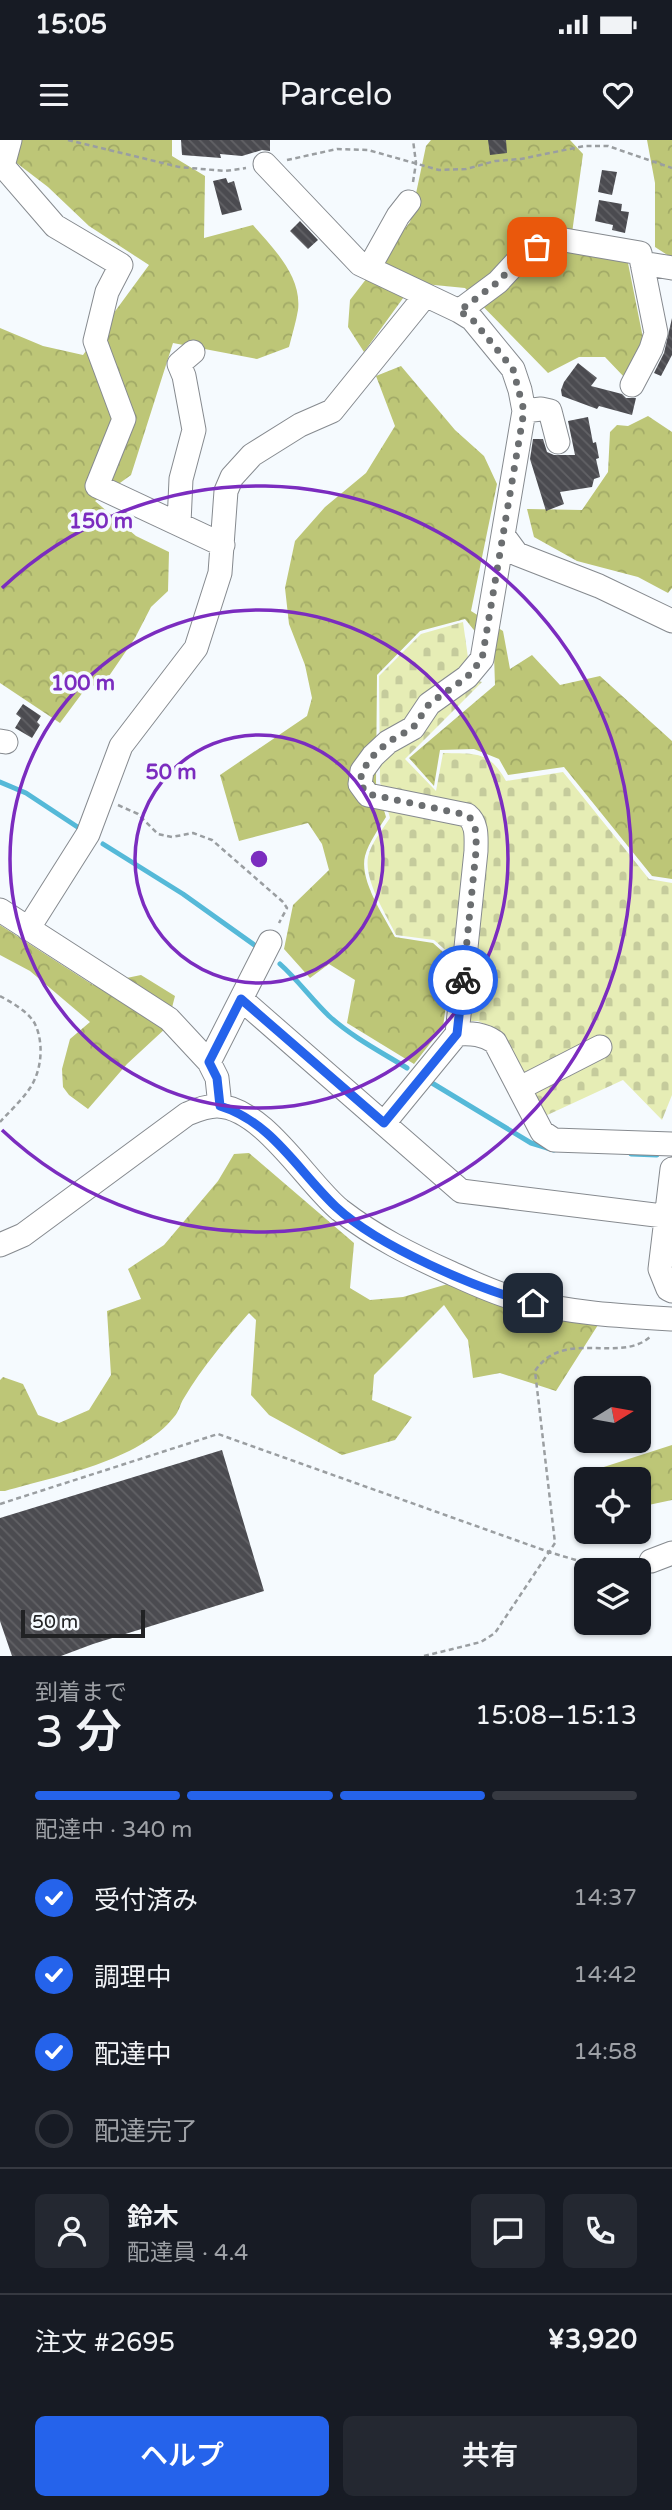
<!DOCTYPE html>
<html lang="ja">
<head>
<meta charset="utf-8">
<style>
	:root { --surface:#171b24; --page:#242831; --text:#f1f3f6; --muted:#9ea1a6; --line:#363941; --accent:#2563eb }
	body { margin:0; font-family:"Varela Round","Noto Sans JP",sans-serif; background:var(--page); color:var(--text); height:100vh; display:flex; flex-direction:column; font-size:26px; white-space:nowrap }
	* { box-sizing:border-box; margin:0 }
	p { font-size:23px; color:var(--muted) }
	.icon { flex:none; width:38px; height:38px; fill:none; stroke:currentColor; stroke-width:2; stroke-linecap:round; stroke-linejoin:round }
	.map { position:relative; height:1516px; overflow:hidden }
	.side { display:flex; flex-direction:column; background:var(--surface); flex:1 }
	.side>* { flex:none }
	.needle { width:46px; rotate:79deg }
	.buttons { position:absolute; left:574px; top:1236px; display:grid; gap:14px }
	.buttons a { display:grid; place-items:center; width:77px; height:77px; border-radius:10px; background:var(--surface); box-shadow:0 2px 5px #0004; font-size:35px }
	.scale { position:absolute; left:21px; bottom:18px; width:124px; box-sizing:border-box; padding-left:7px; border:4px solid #212224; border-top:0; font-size:19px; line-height:24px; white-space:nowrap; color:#212224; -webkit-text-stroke:5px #f5fafe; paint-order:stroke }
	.pin { position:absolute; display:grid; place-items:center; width:60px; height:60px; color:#fff; margin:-30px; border-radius:14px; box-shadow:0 4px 10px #0006 }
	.courier { position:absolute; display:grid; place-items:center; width:70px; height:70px; margin:-35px; border:5px solid #2563eb; border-radius:50%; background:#fff; color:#222; box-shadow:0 2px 9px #0007 }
	.overview em { font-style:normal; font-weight:600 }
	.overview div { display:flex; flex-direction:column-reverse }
	.overview { display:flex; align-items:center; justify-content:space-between; height:119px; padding:0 35px }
	h1 { font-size:46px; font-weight:600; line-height:52px }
	.bar { display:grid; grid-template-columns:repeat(4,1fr); gap:10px 7px; align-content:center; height:84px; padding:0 35px }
	.bar i { height:9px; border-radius:5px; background:var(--line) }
	.bar .current { background:var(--accent) }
	.bar p { grid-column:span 4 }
	.line { display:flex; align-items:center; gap:18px; padding:0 35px; border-top:2px solid var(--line) }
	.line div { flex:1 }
	.round { display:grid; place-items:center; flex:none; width:74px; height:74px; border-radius:10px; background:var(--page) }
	ol { padding:0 35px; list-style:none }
	li { display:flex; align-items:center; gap:21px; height:77px }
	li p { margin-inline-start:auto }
	li .icon { padding:7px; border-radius:50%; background:var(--accent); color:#fff; stroke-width:4 }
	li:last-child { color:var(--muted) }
	li i { width:38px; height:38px; border:4px solid var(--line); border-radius:50% }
	.primary-button { display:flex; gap:14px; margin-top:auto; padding:14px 35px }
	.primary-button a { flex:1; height:80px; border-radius:10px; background:var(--accent); color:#fff; font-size:28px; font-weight:600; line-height:80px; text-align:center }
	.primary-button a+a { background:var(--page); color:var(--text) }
	.status { display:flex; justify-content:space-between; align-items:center; height:49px; padding:0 35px; background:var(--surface); direction:ltr }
	.status svg { height:19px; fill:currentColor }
	header { display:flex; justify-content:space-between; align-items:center; height:91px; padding:0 35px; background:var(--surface); font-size:32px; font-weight:600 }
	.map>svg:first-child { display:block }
	.forest { fill:url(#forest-crowns) }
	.cemetery { fill:url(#cemetery-stones) }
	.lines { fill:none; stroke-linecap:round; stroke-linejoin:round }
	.stream { stroke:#55b9d8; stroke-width:5 }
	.building { fill:url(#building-back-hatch) }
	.minor-casing { stroke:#868a8f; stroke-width:25 }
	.path { stroke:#9a9ea1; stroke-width:2.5; stroke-dasharray:5 3.5; stroke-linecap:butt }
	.minor { stroke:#fff; stroke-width:23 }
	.done { stroke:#6b6e70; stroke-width:7; stroke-dasharray:0 12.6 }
	.route { stroke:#2563eb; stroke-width:9 }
	.ring { fill:none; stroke:#7b2cbf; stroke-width:3.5 }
	.centre { fill:#7b2cbf; stroke:#f5fafe; stroke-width:3.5 }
	.ring-label { font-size:21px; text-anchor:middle; font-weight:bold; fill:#7b2cbf; stroke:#f5fafe; stroke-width:7; stroke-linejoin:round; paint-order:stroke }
</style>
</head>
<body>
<div class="status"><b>15:05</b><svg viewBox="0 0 49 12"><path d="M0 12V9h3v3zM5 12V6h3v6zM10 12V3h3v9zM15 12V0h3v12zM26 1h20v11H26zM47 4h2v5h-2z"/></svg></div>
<header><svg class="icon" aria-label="menu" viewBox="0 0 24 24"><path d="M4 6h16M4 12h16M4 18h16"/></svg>Parcelo<svg class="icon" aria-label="heart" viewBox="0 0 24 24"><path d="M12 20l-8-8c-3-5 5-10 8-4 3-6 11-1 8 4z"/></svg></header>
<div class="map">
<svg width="672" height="1516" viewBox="0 0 672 1516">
	<defs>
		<pattern id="forest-crowns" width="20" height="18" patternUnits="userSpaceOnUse" patternTransform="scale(1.75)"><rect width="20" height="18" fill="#bdc677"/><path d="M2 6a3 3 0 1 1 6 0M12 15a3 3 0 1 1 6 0" fill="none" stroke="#a2aa67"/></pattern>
		<pattern id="cemetery-stones" width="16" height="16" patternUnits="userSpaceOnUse" patternTransform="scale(1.75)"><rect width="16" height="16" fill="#e6edb5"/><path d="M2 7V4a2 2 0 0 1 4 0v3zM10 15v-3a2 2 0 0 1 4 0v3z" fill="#c5cb9c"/></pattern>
		<pattern id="building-back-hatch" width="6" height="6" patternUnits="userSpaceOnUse" patternTransform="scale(1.75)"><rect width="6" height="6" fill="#4b4b50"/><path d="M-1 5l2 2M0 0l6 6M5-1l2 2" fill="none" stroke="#626266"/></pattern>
	</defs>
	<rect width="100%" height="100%" fill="#f5fafe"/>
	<path class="forest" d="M20,0H172V16L205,36L204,98L253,85C273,108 302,136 298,170C296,182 292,195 289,207L257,219L173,203L131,335L95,361L136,396L169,412L168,451L151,467L135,498L109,536L83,552L60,583L0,543V188L43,206L83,215L149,125L89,86L48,47L14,21Z
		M431,0H570L583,14L572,93L628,123L644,203L625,238L605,217H579L548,233L465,148L414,143L364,212L348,187L350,160L410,82L426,6Z
		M647,0H672V118L655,107V43Z
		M401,226L455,290L484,316L497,344L471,471L503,491L510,529L532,515L560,545L600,536L672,601V739L652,736L564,627L508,635L499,619L474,609L440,610L434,646L409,618L495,545L494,515L465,479L420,491L377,535L376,643L386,677C378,690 369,702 365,716C359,740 384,776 395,797L433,803L452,820L443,887L414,924L347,883L355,840L329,824L310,838L284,809L293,765L329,730L322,704L308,683L239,701L220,635L307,576L312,558L305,525L289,484L285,448L295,401L325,367L366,333L395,286L376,236Z
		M648,276L672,292V448L668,453L638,437L577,421L534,397L527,369L582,370L608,332L610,292L617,285L628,286Z
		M0,785L93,845L141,835L175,856L167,887L127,924L88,969L69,955L63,947L62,929L70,899L90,882L30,831L0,815Z
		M249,1013L354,1103L350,1148L370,1160L403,1157L458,1141L610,1166L556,1251L500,1233L473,1238L468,1200L444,1165L374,1235L372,1260L412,1277L395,1300L342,1315L269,1275L251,1255L256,1180L249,1173C225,1200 202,1228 184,1258C180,1264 179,1272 174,1277C139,1321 57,1336 5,1351H0V1240L3,1237L23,1244L38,1275L59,1283L89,1270L111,1235L107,1171L141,1159L128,1129L164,1105L218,1041L234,1014Z
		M672,1305V1360L639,1367V1339H586V1379L577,1381L579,1335Z"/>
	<path class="cemetery" d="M463,482L471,539L482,542L405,619L436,651L443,613C475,614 489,610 506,641L563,632L649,739L672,743V955L662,980L623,940L543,977L491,887L478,881H467L469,831L434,800L396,795C386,774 364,741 368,717C371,703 382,690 390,678L380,642L379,536L421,494Z"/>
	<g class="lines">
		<path class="stream" d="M0,642L26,653L79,688
			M103,704L183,754L260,809
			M280,824C298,840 312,860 329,876C352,897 381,912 407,928
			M432,943L531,1003L554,1010
			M631,1014L657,1015"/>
	</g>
	<path class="building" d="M181,0H270V11L262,10L242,16L220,14L221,18L182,15Z
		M488,0H506L507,13L490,15Z
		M602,30L617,32L612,55L598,52Z
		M226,38L228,43L234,41L242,70L222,75L213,41Z
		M599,60L622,64L621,71L629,72L625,93L612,90L613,85L595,81Z
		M300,81L318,100L308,109L290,91Z
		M672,178V215L661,236L654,233L664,213Z
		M578,223L597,238L591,246L622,254L626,258H636L632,275L599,266L597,269L562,256L561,250L564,242Z
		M588,277L593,303L596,302L599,318L596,319L600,337L594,339L592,347L560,352L564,364L546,371L530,319L533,299H543L547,312L554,315H575L568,281Z
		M23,564L41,576L37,582L40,585L32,598L15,588L21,578L16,574Z
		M222,1310L264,1451L93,1504L61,1516H12L0,1481V1378Z"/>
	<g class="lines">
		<g class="minor-casing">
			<path id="minor" d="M10,0L3,26L55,86L121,125L107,152L95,201L124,279L97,346L223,405
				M265,24L360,124L459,171L472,179L513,229L520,250L524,271L503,395L517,414L599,446L672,481
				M642,123L672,128
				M369,128L398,76L409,62
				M459,171L498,142L522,116L553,98L640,113L656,193L651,209L632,245
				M524,271L541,269L550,271L558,302
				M179,383L181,339L194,290L184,236L179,224L193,212
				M0,601L6,602
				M0,770L169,879L209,922L217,938L220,966
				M28,789L88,694L121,606L196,508L220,433L226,351L232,337L252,315L300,285L332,271L425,156
				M241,859L461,1051L672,1077
				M457,894L476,711C476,698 478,684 467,675L368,655L360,644L362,631L373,616L388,602L413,588L429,564L467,537L482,519L503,395
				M209,922L270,802
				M520,948L600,907
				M384,983L457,894C472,893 483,894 495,902L542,992L554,1000L672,1004
				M672,1029L660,1129L668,1149L672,1151
				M0,1105L23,1095L187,974C197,970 206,966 217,966C263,967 307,1043 340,1070C375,1097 411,1115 451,1133C473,1143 496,1154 520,1160C569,1173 621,1176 672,1179
				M651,1421L672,1413"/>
		</g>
		<path class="path" d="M68,0L179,27L225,31L246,28
			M287,20L337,9L368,10L439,30L466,29L495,21L521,19L584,6H608L672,28
			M413,42L416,23L413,0
			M118,665L138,674L158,694L172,697L193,693L212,700L283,762L287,768L279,783
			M0,856C11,862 29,872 35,884C44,903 42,930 30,948C22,960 10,971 0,982
			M0,1364L218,1294L549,1412L596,1426L631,1423
			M424,1516L481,1502L495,1493L555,1403L535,1231C563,1188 619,1224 650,1197"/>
		<use href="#minor" class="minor"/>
	</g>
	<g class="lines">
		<path class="done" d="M463,840L476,711C476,698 478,684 467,675L368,654L360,644L362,631L373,616L388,602L413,588L429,564L467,537L482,519L524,271L513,229L472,179L459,171L498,142L522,116L537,107"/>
		<path class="route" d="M463,840L457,894L384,983L241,859L209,922L217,938L220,966C272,982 298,1031 336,1067C378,1106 478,1150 533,1163"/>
	</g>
	<g class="ring">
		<circle cx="259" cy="719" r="124"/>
		<circle cx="259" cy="719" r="249"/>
		<path d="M2 448A373 373 0 1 1 2 990"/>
	</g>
	<circle cx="259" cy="719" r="10" class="centre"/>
	<g class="ring-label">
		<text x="101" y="388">150 m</text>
		<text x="83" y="550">100 m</text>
		<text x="171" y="639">50 m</text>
	</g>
</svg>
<div class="buttons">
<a><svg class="needle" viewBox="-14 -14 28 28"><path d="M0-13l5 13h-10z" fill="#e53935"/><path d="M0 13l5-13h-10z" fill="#9ea1a6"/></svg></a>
<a><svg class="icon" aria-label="locate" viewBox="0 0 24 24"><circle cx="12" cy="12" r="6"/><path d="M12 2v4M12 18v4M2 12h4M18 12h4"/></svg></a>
<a><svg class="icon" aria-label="layers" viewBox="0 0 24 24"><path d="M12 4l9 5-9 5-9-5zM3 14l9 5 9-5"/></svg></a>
</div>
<div class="scale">50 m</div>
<div class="pin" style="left:537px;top:107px;background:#ea580c"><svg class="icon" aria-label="bag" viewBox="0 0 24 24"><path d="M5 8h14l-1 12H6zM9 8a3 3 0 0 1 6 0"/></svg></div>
<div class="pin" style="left:533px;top:1163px;background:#1f2937"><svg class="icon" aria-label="home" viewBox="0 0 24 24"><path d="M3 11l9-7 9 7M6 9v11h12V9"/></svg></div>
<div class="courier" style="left:463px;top:840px"><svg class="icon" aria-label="bike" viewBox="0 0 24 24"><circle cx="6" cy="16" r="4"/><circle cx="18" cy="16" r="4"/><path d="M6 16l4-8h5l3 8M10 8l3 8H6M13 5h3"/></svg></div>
</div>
<section class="side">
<div class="overview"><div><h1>3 分</h1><p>到着まで</p></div><em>15:08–15:13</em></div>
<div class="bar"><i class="current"></i><i class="current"></i><i class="current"></i><i></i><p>配達中 · 340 m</p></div>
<ol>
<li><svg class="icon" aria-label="check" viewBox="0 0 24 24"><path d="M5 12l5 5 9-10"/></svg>受付済み<p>14:37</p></li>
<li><svg class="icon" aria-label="check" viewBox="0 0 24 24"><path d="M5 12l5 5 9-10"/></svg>調理中<p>14:42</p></li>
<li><svg class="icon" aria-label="check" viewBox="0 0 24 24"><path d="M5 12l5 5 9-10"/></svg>配達中<p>14:58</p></li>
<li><i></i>配達完了</li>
</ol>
<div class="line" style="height:126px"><a class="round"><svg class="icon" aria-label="person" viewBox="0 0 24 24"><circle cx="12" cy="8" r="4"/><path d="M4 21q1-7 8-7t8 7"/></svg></a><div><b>鈴木</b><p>配達員 · 4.4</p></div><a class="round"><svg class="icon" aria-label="chat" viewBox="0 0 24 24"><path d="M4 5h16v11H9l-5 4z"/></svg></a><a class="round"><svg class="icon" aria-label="phone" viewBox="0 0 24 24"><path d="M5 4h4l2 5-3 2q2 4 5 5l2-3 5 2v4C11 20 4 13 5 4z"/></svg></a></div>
<div class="line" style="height:91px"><div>注文 #2695</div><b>¥3,920</b></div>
<div class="primary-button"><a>ヘルプ</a><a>共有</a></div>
</section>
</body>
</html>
